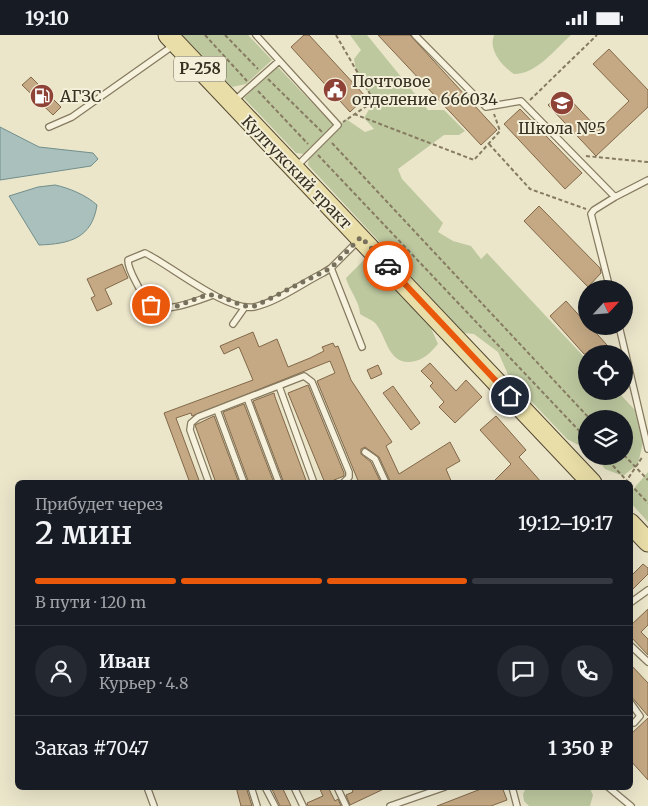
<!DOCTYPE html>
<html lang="ru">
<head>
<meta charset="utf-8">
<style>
	:root { --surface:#171b24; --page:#242831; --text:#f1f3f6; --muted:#9ea1a6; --line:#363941; --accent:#ea580c }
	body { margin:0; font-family:Merriweather,serif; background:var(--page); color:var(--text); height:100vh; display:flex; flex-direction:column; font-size:19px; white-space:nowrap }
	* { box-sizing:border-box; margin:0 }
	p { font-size:16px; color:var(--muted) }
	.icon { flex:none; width:28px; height:28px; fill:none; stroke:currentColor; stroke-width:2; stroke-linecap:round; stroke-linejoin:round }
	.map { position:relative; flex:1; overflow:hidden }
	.side { position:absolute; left:15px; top:445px; width:618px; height:310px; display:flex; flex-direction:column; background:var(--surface); border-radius:8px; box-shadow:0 5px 20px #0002 }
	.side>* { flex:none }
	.needle { width:32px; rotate:64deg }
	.buttons { position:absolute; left:578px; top:245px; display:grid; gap:10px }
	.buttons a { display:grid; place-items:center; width:55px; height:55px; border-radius:50%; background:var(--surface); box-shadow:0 5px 20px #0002; font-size:25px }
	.pin { position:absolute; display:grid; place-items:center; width:42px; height:42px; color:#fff; margin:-21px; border:2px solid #fff; border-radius:50%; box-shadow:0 1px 5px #0007 }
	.courier { position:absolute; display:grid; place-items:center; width:50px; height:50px; margin:-25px; border:4px solid #ea580c; border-radius:50%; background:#fff; color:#222; box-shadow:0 1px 6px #0007 }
	.summary em { font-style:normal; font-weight:600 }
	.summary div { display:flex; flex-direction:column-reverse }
	.summary { display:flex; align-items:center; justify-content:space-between; height:85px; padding:0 20px }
	h1 { font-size:32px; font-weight:600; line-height:38px }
	.bar { display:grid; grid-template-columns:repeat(4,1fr); gap:8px 5px; align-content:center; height:60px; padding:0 20px }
	.bar i { height:6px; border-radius:4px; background:var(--line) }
	.bar .on { background:var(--accent) }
	.bar p { grid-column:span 4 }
	.line { display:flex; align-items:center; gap:12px; padding:0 20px; border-top:1px solid var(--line) }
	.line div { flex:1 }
	.round { display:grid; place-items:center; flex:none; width:52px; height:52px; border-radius:26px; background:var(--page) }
	.status { display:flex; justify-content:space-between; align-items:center; height:35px; padding:0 25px; background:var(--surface); direction:ltr }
	.status svg { height:14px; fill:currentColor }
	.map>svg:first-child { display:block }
	.green { fill:#bdc89f }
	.water { fill:#aac0bc; stroke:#718e8b }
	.building { fill:#c5a984; stroke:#826849 }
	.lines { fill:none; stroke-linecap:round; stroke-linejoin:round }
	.service-casing { stroke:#867a60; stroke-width:8 }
	.primary-casing { stroke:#544834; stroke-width:21 }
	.path { stroke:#867a60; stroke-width:2; stroke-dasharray:4 2.5; stroke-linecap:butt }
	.service { stroke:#f6f2dd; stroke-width:5.5 }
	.primary { stroke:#e9dea7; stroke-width:19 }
	.done { stroke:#77705d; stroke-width:5; stroke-dasharray:0 9 }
	.route { stroke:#ea580c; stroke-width:6 }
	.labels { text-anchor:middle; stroke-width:4; stroke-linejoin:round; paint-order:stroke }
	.shield { fill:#f3efd9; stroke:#706959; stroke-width:1 }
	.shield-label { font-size:15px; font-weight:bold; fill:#383022 }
	.poi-label { font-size:16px; fill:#383022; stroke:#f3efd9; text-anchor:start }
	.street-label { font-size:16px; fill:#383022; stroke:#f3efd9 }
</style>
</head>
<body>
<div class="status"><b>19:10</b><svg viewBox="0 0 49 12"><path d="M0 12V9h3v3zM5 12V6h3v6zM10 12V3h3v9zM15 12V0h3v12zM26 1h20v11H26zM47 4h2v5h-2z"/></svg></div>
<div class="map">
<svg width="648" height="771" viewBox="0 0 648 771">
	<rect width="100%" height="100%" fill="#ebe6ca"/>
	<path class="green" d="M182,0H248L272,25L246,49L232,52Z
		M350,0H367L428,75H444L465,96L459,100H444L398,134L402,144L443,188L438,197L453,206L471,211L481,224L487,218L586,324V356H617L635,375L643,407L638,429L623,441L605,434L595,421H624V384H586V414L567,404L510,344L498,317L474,299L464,298L308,130L309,122L346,84L365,97L374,94L364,83L374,66L357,40L354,24L361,15Z
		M494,0H571C554,15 537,39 514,39C502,31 488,15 494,0Z
		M277,31L334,91L305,119L296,118L244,63Z
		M366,223L431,293L438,309C430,318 423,326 410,327C388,328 387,303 376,289C372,284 365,283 360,279C360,267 349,255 346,243Z
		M648,437V487L630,467V458Z
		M589,752L593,760L590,771H529L524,766L523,759L526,753Z"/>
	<path class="water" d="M0,92L39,112L93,118L98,124L91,131L0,145Z
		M55,150C69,153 86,160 97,170C92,203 70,209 39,210L9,161L38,152Z"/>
	<path class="building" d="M304,0H309L366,62L350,77L291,12Z
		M378,0H410L497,95L481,110Z
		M609,14L648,55V72L596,121L548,70L562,56L599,95L629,66L593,29Z
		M31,42L61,72L53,80L22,50Z
		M520,74L582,138L565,154L504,89Z
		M539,171L600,233L601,238L588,252L524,186Z
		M122,229L128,243L105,254L112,269L97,276L91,263L95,261L87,244Z
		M566,266L586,288V291H590L615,319H584L550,281Z
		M253,297L259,312L277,304L288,332L310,323L324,316L322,312L333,308L335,312L338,311L351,345L392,407L386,411L399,439L450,407L460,426L446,434L452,448H391L379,422L365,412L361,414V419L371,427L381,448H359L317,346L335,338L330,326L192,381L191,378L176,383L200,448H190L164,378L253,345L239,312L224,319L220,311Z
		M430,328L456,356L466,345L482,362L455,388L439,372L444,367L430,351L433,348L421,336Z
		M378,330L382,339L371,344L367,335Z
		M308,350L344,438V441L327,448H325L288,358Z
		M393,351L420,388L411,395L383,358Z
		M274,358L275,362L307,448H284L253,366Z
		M244,369L274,448H249L223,377Z
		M214,381L239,448H216L195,390Z
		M496,381L526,415L519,422L542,448H492L511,429L480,395Z
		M643,529L648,533V539L630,557V542Z
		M648,574V590L641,597L648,604V620L630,601V591Z
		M630,629L648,648V681L630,660Z
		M648,683V745L630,725V700Z
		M236,752H246L252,771H241Z
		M271,752H282L291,771H280Z
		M319,752H328L335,766L338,764L341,771H308L307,768L323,761Z
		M351,752H388L350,770L346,760L353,757Z
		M486,752H502L507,765L491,771H437Z"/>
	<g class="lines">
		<g class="service-casing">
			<path id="service" d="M256,0L338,90L296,132
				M415,0L486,72L521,66L615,162L648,145
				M234,66L279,26
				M49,92L72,82L174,10
				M331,233L362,312
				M610,254L591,179L594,175L615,162
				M213,260C199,265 165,279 152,270C145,266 142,258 138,251C134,243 128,234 128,225L145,218C170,230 227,277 254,272C277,267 301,249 323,238L331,233L358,206
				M233,289L245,272
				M619,291L648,414
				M279,351L314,448
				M247,363L279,448
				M217,375L244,448
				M365,417L375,424L386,448
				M209,448L190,395L191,388L198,382L304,341L312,347L349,437V442L343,448
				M630,568L648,555
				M630,610L648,627
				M630,667L640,681L634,688L630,686
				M147,752L154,771
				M251,752L257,771
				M265,752L275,771
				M294,752L303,771
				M337,752L346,771
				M512,752L517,771
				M608,752L631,771
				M390,771L445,752"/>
		</g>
		<g class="primary-casing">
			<path id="primary" d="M168,0L592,448
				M630,488L648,507"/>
		</g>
		<path class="path" d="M205,0L247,46
			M225,0L258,34
			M336,0L374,66L343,87
			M268,44L322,97
			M258,56L308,109
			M530,65L597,0
			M354,79L474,125L500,96L494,79
			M332,108L590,384
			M489,109L530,154L586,174
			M318,120L586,403
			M586,121L648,127
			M624,420L648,445
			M604,421L629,448
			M625,448L643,421
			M630,449L648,468"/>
		<use href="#service" class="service"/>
		<use href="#primary" class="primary"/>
	</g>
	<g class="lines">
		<path class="done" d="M151,270C173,281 192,260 213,260C228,261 240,274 255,271L331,233L361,202L388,231"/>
		<path class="route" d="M388,231L510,361"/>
	</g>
	<defs>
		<g id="civic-disc" transform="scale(1.25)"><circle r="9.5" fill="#8f4336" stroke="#f3efd9"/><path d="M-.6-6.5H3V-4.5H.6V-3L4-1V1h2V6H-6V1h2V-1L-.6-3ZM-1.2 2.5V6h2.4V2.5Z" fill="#fff"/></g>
		<g id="fuel-disc" transform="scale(1.25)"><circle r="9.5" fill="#8f4336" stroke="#f3efd9"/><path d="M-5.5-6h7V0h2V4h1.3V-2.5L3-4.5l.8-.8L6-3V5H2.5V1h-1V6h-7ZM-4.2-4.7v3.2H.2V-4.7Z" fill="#fff"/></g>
		<g id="school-disc" transform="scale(1.25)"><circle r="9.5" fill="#8f4336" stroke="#f3efd9"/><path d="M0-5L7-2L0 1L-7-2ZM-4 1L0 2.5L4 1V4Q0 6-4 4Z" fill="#fff"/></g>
	</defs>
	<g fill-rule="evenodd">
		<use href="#civic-disc" x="335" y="55"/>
		<use href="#fuel-disc" x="42" y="61"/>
		<use href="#school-disc" x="562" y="68"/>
	</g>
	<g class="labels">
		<rect class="shield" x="174" y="21.5" width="52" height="25" rx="4"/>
		<g class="shield-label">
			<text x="200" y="39">Р-258</text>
		</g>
		<g class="poi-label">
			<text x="352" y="52">Почтовое<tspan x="352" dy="18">отделение 666034</tspan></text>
			<text x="60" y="67">АГЗС</text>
			<text x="562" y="99" text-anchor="middle">Школа №5</text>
		</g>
		<g class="street-label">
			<text transform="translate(297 137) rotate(46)" y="6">Култукский тракт</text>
		</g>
	</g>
</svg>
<div class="buttons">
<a><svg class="needle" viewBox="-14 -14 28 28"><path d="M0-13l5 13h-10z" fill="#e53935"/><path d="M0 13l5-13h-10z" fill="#9ea1a6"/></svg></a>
<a><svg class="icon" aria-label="locate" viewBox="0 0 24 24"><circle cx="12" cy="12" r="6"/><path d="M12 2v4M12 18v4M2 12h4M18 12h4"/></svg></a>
<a><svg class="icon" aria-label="layers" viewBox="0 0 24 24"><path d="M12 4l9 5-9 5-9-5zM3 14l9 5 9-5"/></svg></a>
</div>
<div class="pin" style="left:151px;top:270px;background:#ea580c"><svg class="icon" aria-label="bag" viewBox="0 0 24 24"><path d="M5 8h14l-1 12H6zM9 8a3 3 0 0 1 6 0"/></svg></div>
<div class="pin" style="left:510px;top:361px;background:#1f2937"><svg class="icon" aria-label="home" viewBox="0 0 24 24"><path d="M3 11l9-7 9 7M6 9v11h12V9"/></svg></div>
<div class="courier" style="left:388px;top:231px"><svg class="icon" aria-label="car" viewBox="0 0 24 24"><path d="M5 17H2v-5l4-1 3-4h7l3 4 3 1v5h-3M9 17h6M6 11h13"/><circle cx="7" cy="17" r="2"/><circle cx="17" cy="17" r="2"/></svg></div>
<section class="side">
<div class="summary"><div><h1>2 мин</h1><p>Прибудет через</p></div><em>19:12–19:17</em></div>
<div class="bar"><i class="on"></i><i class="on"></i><i class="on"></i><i></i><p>В пути · 120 m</p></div>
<div class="line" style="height:90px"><a class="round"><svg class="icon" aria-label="person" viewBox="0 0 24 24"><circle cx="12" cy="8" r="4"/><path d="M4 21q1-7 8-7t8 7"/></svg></a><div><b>Иван</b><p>Курьер · 4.8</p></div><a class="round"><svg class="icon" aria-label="chat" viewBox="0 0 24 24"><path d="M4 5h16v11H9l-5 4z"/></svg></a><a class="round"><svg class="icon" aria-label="phone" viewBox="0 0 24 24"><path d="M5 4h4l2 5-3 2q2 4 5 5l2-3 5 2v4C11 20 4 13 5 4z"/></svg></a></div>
<div class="line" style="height:65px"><div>Заказ #7047</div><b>1 350 ₽</b></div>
</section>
</div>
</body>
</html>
